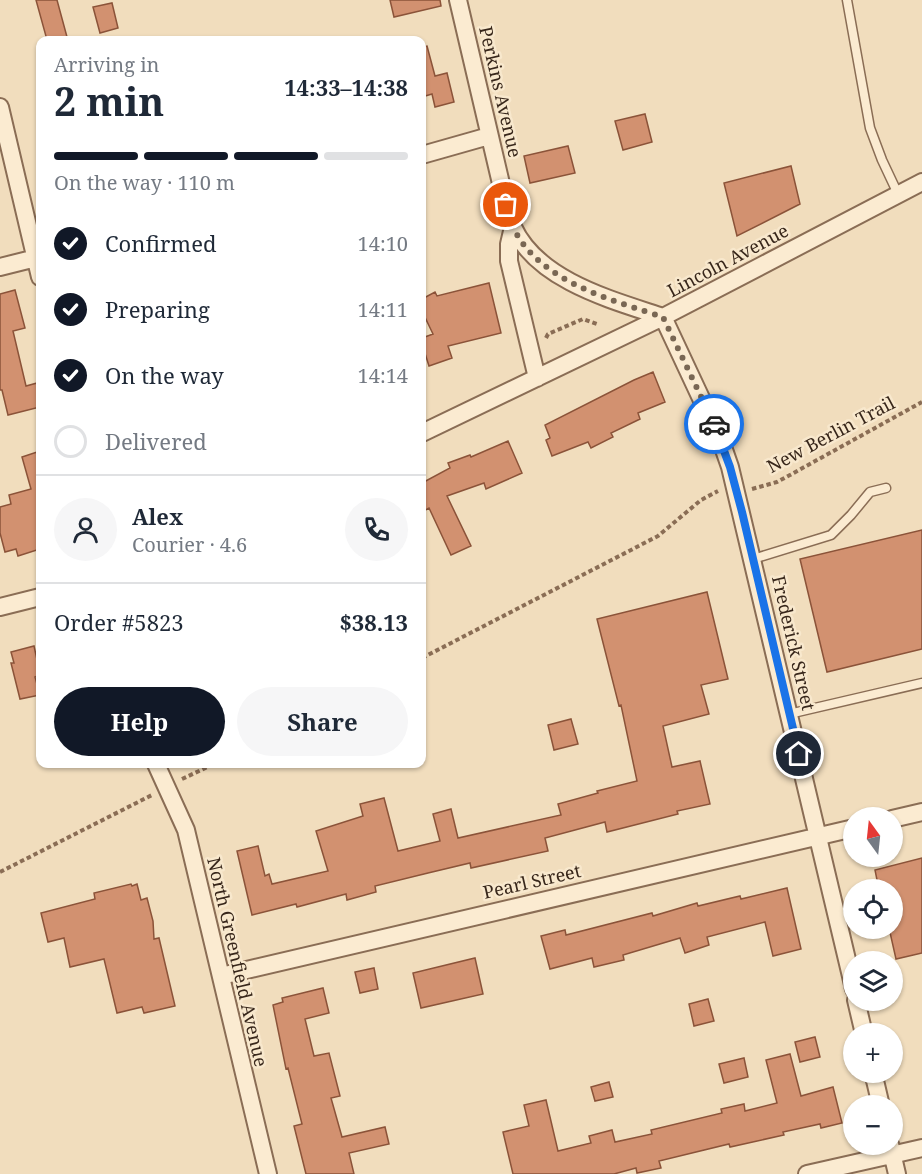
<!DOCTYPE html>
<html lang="en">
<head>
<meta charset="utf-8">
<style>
	:root { --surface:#fff; --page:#f6f6f7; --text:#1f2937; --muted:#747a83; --line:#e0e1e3; --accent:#111827 }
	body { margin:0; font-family:"Noto Serif",serif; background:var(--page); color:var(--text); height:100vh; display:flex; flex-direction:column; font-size:22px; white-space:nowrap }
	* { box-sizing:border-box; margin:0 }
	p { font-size:20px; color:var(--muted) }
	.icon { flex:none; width:33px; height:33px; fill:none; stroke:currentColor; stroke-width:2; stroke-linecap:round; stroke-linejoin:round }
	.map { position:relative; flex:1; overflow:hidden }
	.side { position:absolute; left:36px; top:36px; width:390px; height:732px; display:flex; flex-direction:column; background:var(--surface); border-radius:12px; box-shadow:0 2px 4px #0004 }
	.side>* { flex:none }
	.needle { width:39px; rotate:345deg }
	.tools { position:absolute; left:843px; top:807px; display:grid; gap:12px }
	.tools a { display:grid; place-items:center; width:60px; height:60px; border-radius:50%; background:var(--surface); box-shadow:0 2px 4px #0004; font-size:30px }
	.pin { position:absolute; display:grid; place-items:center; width:51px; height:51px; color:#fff; margin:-26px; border:3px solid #fff; border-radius:50%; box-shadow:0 2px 6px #0007 }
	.courier { position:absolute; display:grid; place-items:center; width:60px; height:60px; margin:-30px; border:4px solid #1a73e8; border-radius:50%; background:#fff; color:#222; box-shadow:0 2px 8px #0007 }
	.head em { font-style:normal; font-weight:700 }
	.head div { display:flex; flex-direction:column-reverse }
	.head { display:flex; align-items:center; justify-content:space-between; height:102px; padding:0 18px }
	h1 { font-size:39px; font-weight:700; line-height:45px }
	.bar { display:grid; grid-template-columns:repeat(4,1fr); gap:9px 6px; align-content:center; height:72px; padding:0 18px }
	.bar i { height:8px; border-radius:4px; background:var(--line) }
	.bar .active { background:var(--accent) }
	.bar p { grid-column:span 4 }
	.line { display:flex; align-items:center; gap:15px; padding:0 18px; border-top:2px solid var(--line) }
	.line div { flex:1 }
	.round { display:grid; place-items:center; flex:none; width:63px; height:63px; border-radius:32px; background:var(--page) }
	ol { padding:0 18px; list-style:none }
	li { display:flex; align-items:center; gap:18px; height:66px }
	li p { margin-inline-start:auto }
	li .icon { padding:6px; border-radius:50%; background:var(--accent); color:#fff; stroke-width:4 }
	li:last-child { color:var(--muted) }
	li i { width:33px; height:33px; border:3px solid var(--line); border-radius:50% }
	.action { display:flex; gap:12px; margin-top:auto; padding:12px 18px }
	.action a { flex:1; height:69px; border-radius:36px; background:var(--accent); color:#fff; font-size:24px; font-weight:700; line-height:69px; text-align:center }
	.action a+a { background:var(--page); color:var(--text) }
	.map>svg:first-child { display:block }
	.building { fill:#d29170; stroke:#8b5339; stroke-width:1.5 }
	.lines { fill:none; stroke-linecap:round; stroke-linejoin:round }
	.lane-casing { stroke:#8a6d55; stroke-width:11 }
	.street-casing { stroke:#8a6d55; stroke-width:20 }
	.path { stroke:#8a6d55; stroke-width:4; stroke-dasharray:4.5 3; stroke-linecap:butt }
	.lane { stroke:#fbebd1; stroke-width:8 }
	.street { stroke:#fbebd1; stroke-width:16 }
	.done { stroke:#796754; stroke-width:6; stroke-dasharray:0 10.8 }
	.route { stroke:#1a73e8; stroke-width:8 }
	.labels { text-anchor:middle; stroke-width:5; stroke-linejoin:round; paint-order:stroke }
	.street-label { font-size:18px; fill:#38271b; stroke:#f8e8cd }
</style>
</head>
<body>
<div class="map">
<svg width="922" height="1174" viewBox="0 0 922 1174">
	<rect width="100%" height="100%" fill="#f1ddbd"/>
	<path class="building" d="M36,0H57L67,37L47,40Z
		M390,0H440L441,6L394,17Z
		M112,3L118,28L100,33L93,7Z
		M427,46L435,76L447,73L454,102L435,107L432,94L422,97V47Z
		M645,114L652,142L623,150L615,121Z
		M568,146L575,173L530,183L524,156Z
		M791,166L800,204L737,236L724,183Z
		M489,283L501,333L448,346L452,358L429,366L422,344V338L433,334L422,311V299L435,292L437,296Z
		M15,290L25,328L13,331L26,386L37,383L40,407L8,415L2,390H0V294Z
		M653,372L665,402L638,413L640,419L611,433L613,437L591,448L588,442L552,456L546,440L550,438L545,425L634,380Z
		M508,441L522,473L486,489L484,483L447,496L471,546L451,555L429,508L422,512V483L450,468L448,463L470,455L471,457Z
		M40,451V549L18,556L16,549L5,552L0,533V507L11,504L9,495L31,489L22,457Z
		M922,530V649L827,672L800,559Z
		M707,592L728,679L701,685L709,714L663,726L672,767L700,761L710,804L677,811L678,814L607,832L605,822L545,838L548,851L471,868L470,863L428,873L375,886L376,892L347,900L346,894L297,907L296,904L252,915L237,851L258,846L265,876L269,874L272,884L328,871L316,831L363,816L360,804L384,798L398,851L440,841L433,814L451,809L458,838L561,815L558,804L598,793L597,791L637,781L621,705L619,706L597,619Z
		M34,646L40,673V675L35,677L40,695L20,699L11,663H14L11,652Z
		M571,719L578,744L554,750L548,725Z
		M922,858V953L896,959L889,928H892V890H879L875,870Z
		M131,884L132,886L137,884L141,900L147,898L153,921L154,939L159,938L175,1006L144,1013L142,1007L117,1013L104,959L70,967L64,938L48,942L41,913L95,899L94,893Z
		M787,888L801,949L773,956L765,922L707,937L709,945L685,953L680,938L623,955L624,960L594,967L592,958L550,969L541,936L565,930L566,935L652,913L653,916L697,903L698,906L740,896L741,899Z
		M475,958L483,994L421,1008L413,973Z
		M374,968L378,989L360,993L355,972Z
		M323,988L329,1013L305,1019L314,1056L329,1053L340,1096L331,1098L342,1137L385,1127L389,1144L349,1153L354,1174H306L294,1126L302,1124L288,1068L286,1069L273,1005L283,1002L282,998Z
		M708,999L714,1021L694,1026L689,1004Z
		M815,1037L820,1057L800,1062L795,1042Z
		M790,1054L801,1096L833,1087L842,1123L821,1128L820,1124L783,1132L784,1135L730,1147L729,1144L659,1161L661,1168L637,1173L636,1168L614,1174H513L503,1132L529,1126L524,1105L546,1100L558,1151L591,1143L589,1136L612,1130L615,1142L652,1134L651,1130L722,1113L721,1109L744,1104L745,1111L777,1103L766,1060Z
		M744,1058L748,1077L724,1083L719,1064Z
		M609,1082L613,1097L595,1101L591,1087Z"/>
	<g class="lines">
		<g class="lane-casing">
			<path id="lane" d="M847,0L870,128L882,160L898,194
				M753,559L831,535L851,515L870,492L886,488
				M789,714L922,683"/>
		</g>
		<g class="street-casing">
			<path id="street" d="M458,0L506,205C509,212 510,220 513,227C538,281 612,300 663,317
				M0,107L40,277
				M422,155L489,136
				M513,227L509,244V261L537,378
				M0,267L40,257
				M663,317L721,441L730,467L854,989
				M422,433L663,317L922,182
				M0,607L40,597
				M156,764L186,830L268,1174
				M892,819L922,812
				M221,976L854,828
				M856,1000L864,1034
				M873,1072L881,1106
				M890,1144L897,1174
				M807,1174L922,1148"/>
		</g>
		<path class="path" d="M546,338L548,334L583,319L597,324
			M752,489L777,482L790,475L922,402
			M422,658L658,536L701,500L718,491
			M182,779L214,764
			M0,872L152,795"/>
		<use href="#lane" class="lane"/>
		<use href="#street" class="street"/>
	</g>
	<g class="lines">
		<path class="done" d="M506,205C509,212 510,220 513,227C538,281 611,300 663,317L714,424"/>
		<path class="route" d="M714,424L730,467L742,512L799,754"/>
	</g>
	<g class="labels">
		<g class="street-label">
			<text transform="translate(500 92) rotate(77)" y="6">Perkins Avenue</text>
			<text transform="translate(728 261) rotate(-28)" y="6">Lincoln Avenue</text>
			<text transform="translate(831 435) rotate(-28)" y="6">New Berlin Trail</text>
			<text transform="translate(793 643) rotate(77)" y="6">Frederick Street</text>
			<text transform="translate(532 882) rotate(-13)" y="6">Pearl Street</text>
			<text transform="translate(237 962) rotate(77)" y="6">North Greenfield Avenue</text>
		</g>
	</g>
</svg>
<div class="tools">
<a><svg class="needle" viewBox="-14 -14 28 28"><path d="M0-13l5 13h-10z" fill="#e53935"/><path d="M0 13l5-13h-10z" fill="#747a83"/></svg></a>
<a><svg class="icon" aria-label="locate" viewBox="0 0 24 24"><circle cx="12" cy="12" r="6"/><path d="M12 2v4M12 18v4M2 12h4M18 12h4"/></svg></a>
<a><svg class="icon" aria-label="layers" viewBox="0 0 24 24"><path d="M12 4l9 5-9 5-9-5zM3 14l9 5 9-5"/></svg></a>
<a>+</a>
<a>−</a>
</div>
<div class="pin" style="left:506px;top:205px;background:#ea580c"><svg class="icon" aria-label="bag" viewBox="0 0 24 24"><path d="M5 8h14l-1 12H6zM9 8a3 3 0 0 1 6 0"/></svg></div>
<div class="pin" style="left:799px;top:754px;background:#1f2937"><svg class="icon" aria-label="home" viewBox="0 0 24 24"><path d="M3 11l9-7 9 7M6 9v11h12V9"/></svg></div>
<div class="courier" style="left:714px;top:424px"><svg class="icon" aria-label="car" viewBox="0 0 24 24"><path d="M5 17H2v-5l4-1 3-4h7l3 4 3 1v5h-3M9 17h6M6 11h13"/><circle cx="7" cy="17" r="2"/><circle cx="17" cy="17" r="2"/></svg></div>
<section class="side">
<div class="head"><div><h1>2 min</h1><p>Arriving in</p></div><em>14:33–14:38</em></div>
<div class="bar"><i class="active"></i><i class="active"></i><i class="active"></i><i></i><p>On the way · 110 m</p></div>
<ol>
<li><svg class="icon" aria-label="check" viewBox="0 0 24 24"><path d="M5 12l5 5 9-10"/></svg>Confirmed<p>14:10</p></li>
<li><svg class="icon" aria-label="check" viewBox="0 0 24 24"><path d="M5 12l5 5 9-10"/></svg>Preparing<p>14:11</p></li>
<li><svg class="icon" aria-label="check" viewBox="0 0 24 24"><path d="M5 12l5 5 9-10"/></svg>On the way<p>14:14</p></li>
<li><i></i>Delivered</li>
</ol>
<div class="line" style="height:108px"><a class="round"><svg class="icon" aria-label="person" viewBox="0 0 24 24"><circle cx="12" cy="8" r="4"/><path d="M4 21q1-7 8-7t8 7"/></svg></a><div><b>Alex</b><p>Courier · 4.6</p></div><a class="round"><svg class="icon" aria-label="phone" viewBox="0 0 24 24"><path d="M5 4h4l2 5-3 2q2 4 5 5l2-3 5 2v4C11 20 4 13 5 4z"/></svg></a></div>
<div class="line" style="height:78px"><div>Order #5823</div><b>$38.13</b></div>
<div class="action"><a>Help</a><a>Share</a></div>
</section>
</div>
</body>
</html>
